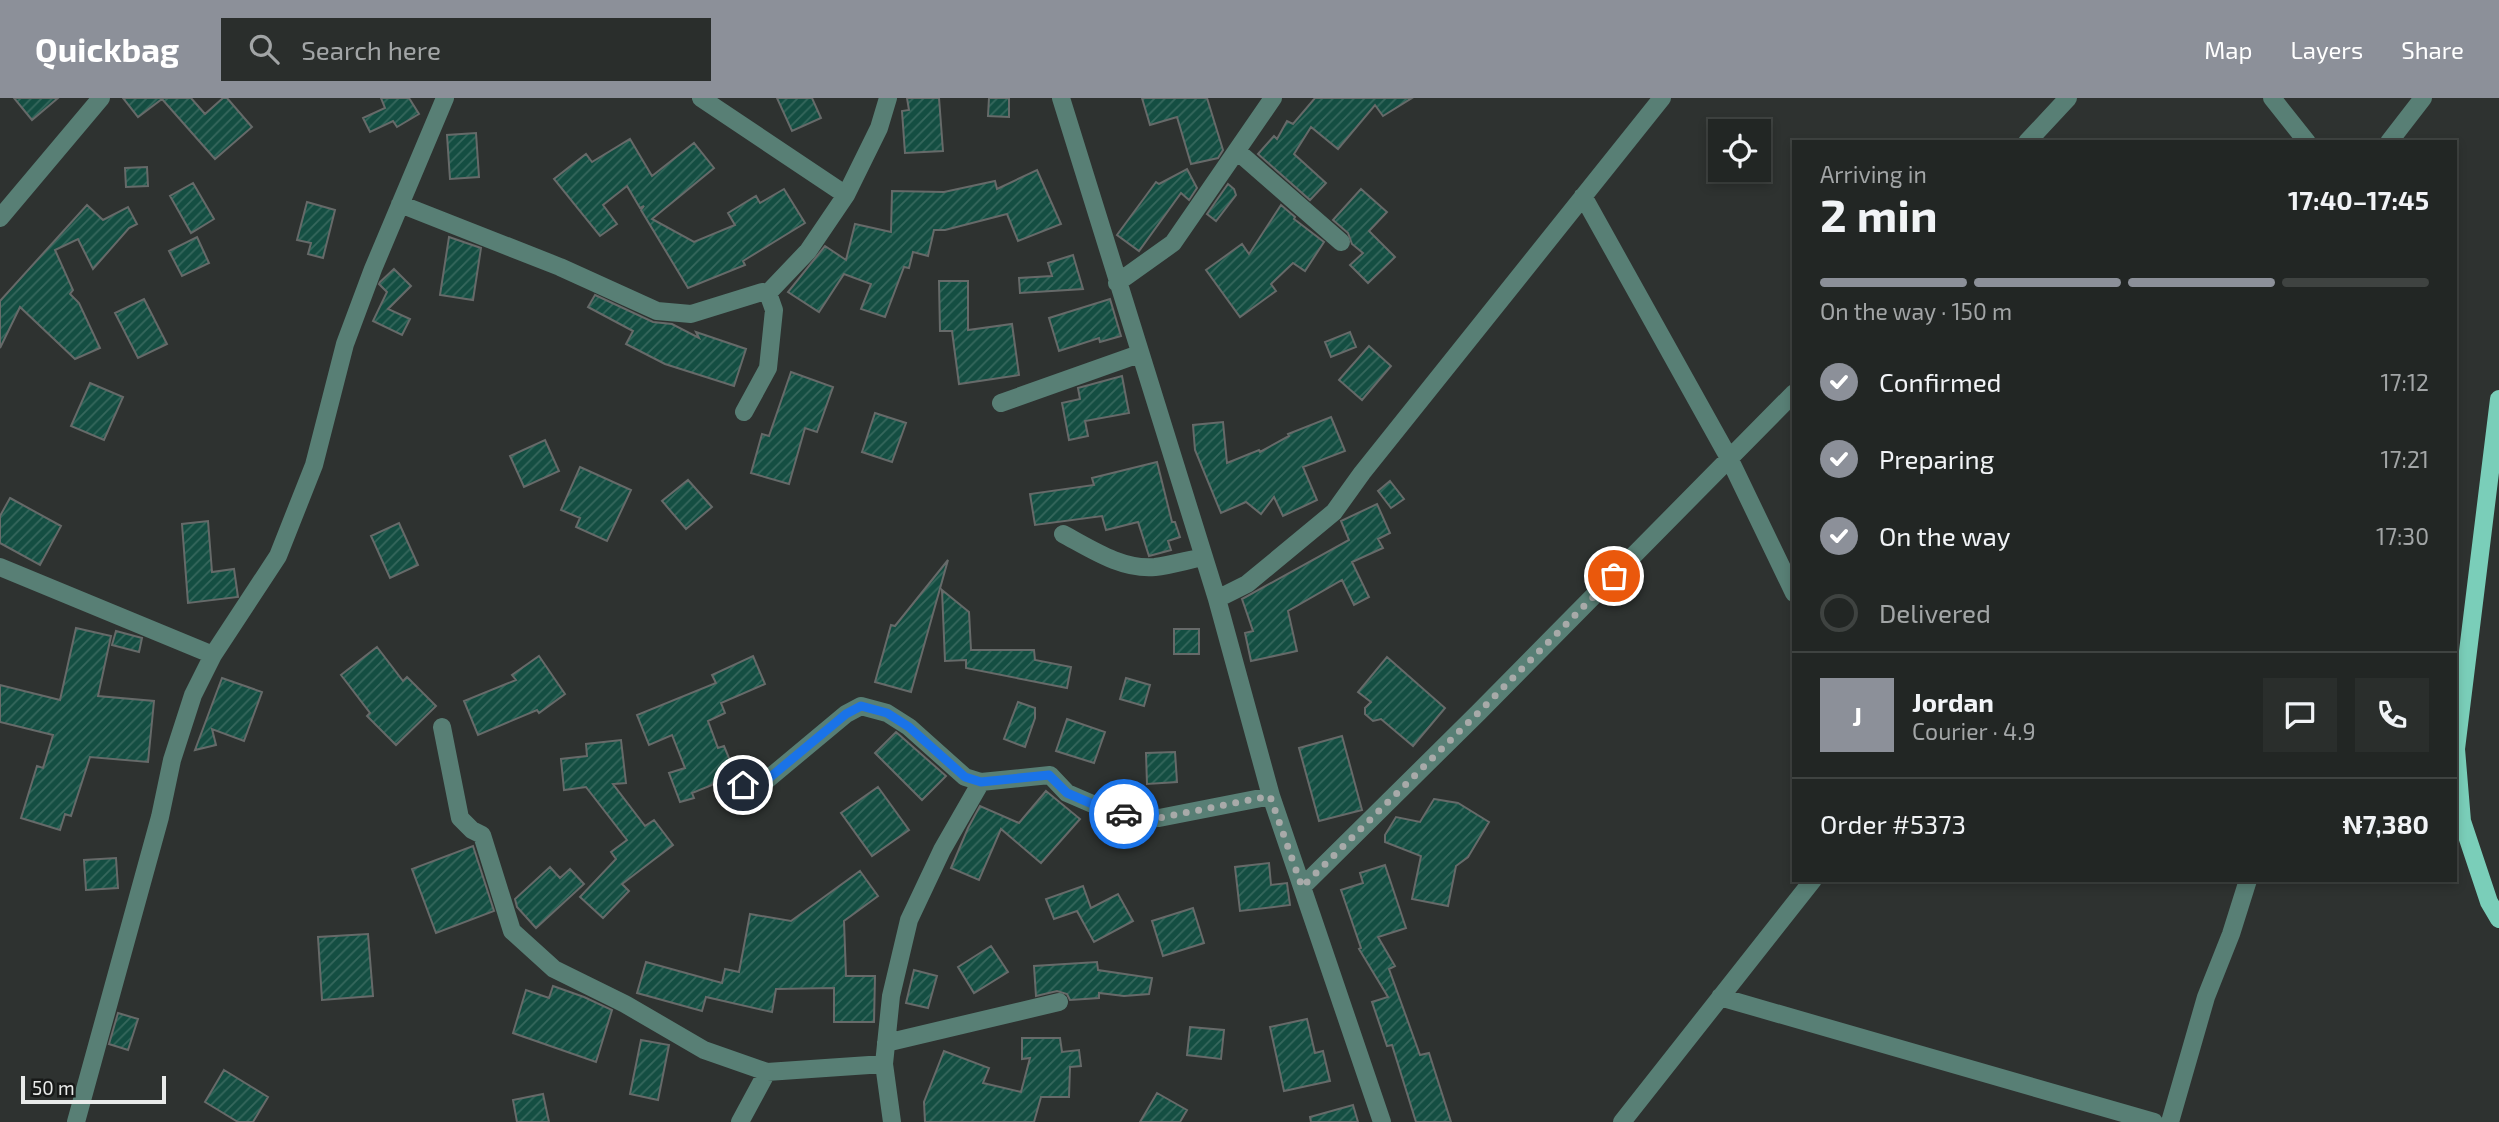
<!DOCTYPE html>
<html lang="en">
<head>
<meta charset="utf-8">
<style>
	:root { --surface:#222624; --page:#2a2e2c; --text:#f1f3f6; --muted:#a2a5a6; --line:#3f4341; --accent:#8c9099 }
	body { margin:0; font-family:"Exo 2",sans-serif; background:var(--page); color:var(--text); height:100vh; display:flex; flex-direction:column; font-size:26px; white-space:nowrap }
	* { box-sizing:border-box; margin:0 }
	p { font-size:23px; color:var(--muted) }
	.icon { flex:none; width:38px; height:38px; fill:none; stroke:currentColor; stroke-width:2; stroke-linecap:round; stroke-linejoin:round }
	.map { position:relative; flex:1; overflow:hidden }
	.details { position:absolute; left:1792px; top:42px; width:665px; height:742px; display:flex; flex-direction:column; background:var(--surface); border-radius:0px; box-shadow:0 4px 10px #0003,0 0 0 2px var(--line) }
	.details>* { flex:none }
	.buttons { position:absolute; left:1708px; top:21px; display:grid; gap:14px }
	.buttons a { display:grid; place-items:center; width:63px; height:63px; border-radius:0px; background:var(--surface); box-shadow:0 4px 10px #0003,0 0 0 2px var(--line); font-size:35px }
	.scale { position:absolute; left:21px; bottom:18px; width:145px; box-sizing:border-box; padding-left:7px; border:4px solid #e9ebea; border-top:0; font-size:19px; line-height:24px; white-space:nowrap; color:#e9ebea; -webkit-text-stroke:5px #171918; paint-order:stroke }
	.pin { position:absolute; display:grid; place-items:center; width:60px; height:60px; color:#fff; margin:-30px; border:4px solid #fff; border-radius:50%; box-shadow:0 2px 7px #0007 }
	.courier { position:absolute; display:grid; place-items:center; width:70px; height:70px; margin:-35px; border:5px solid #1a73e8; border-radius:50%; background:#fff; color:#222; box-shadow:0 2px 9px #0007 }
	.headline em { font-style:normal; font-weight:700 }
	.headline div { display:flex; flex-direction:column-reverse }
	.headline { display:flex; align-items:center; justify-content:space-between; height:119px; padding:0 28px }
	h1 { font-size:46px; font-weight:700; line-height:52px }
	.bar { display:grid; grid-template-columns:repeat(4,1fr); gap:10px 7px; align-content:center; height:84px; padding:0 28px }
	.bar i { height:9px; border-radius:5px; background:var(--line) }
	.bar .active { background:var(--accent) }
	.bar p { grid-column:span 4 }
	.line { display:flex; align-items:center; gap:18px; padding:0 28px; border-top:2px solid var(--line) }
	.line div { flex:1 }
	.round { display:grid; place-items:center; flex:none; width:74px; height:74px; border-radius:0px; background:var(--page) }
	ol { padding:0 28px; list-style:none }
	li { display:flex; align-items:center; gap:21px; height:77px }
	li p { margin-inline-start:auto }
	li .icon { padding:7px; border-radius:50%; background:var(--accent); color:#fff; stroke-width:4 }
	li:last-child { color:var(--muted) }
	li i { width:38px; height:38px; border:4px solid var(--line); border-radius:50% }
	header { display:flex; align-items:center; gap:42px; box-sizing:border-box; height:98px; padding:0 35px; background:var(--accent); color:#fff }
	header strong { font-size:33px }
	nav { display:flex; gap:38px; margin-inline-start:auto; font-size:24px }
	.search { width:490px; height:63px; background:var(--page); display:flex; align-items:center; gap:18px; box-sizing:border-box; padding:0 24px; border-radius:0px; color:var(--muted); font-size:26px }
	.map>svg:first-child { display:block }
	.building { fill:url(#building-hatch); stroke:#666a69; stroke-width:2 }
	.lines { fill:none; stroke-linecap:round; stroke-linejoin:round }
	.minor { stroke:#587f75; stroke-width:18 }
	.major { stroke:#7aceb9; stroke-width:18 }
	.done { stroke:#a8aaa9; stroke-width:7; stroke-dasharray:0 12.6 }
	.route { stroke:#1a73e8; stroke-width:9 }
</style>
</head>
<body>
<header>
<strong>Quickbag</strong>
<div class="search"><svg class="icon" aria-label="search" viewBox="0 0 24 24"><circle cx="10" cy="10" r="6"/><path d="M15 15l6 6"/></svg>Search here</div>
<nav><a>Map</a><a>Layers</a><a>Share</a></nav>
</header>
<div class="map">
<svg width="2499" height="1024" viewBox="0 0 2499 1024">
	<defs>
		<pattern id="building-hatch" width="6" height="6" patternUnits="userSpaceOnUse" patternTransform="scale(1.75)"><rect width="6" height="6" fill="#144e42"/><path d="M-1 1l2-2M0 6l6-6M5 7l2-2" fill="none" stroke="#36685d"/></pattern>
	</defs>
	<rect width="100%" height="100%" fill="#2e3230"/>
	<path class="building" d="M14,0H58L32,22Z
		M123,0H191L205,16L223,0H227L252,29L215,61L162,1L138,19Z
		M381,0H409L419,16L397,29L393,23L370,34L363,20L385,10Z
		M777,0H812L821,20L792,33Z
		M907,0H939L943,53L905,55L902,13L909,12Z
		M989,0H1009V19L988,18Z
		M1142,0H1207L1223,52L1218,60L1191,66L1177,19L1150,27Z
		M1315,0H1412L1383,18L1375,7L1338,51L1311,29L1294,56L1326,85L1310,102L1258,56L1274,38L1277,41L1287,23L1293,26Z
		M476,35L479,79L450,81L447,37Z
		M630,41L652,78L694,45L714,70L652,121L694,144L735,127L728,115L756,98L760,105L784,91L805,125L743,163L745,167L688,190L641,112L644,108L640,110L627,88L603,107L617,126L600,138L554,81L586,56L592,64Z
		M147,69L148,88L126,89L125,70Z
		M1187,71L1197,90L1189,102L1181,95L1139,153L1117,137L1156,84L1159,86Z
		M1037,72L1061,126L1018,143L1007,116L945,132H934L928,158L913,154L909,170L904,169L885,219L861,211L871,186L844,176L819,214L788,194L825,148L846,162L855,126L891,134L892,93L944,94L995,83L997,91Z
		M193,85L214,121L191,135L170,98Z
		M1228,86L1234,91L1236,97L1216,123L1207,116Z
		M1361,91L1387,114L1369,133L1395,159L1368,185L1350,167L1363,155L1352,146L1348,135L1333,122Z
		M307,104L335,112L323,160L308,156L311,145L297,142Z
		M87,107L103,122L128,109L137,126L129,130L93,171L78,141L55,152L73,192L70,196L79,205L100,250L75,261L20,209L0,250V203Z
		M1281,107L1295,119L1294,121L1324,144L1305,173L1293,165L1271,186L1276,193L1240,219L1206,172L1242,146L1249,156Z
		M197,139L209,165L182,178L169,153Z
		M449,139L481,150L473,202L440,197Z
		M1073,157L1083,191L1020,195L1019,180L1052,178L1048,165Z
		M394,171L411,188L388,211L410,221L402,237L373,223L387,194L379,186L380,184Z
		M939,183H968V232L1012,226L1019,277L959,286L952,233H940Z
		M595,197L653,224L672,226L699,240L696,234L746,251L734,288L665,266L626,246L633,233L588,209Z
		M144,201L167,246L138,260L115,215Z
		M1110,201L1121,238L1100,244L1099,240L1059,253L1049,220Z
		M1350,234L1356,249L1331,259L1325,244Z
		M1369,248L1391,268L1362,302L1339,282Z
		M791,274L833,289L817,334L805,330L789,386L751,375L762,336L769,338Z
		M1122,278L1129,315L1085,323L1088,338L1069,342L1062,305L1080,301L1078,290Z
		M90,285L123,299L104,342L71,328Z
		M875,315L906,325L892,364L862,354Z
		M1331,319L1345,353L1303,369L1317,402L1283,418L1274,399L1261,416L1246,404L1221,415L1195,352L1193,327L1223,324L1227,365L1259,352L1260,354L1289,338L1288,336Z
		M545,342L559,373L524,389L510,358Z
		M1157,364L1172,424H1175L1180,439L1168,443L1171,452L1149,458L1138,424L1106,432L1102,418L1035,427L1030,396L1094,387L1092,380Z
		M580,369L631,392L607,443L576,429L580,420L561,412Z
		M688,382L712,409L686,431L662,403Z
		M1390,383L1404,401L1391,410L1378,393Z
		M10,400L61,428L40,467L0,445V418Z
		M1377,406L1390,435L1378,441L1383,450L1352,464L1369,499L1354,507L1342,482L1288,513L1297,553L1251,563L1245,535L1253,533L1242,501L1349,442L1341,423Z
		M208,423L212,474L234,471L238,499L188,505L182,426Z
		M399,425L418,467L390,480L371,438Z
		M948,462L911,594L875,584L891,527L895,528Z
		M942,492L969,514L971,552H1034L1035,562L1071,569L1067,590L966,570V562L945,563Z
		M76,530L111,538L98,598L154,603L148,664L90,659L71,718L65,716L60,732L21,720L37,668L43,670L53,637L0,624V587L60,602Z
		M1174,531H1199V556H1174Z
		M116,533L142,540L139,554L112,547Z
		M377,549L403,583L407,579L436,608L396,647L367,618L370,615L341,577Z
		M539,558L565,596L539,615L537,612L478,637L464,603L516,582L512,577Z
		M753,558L765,586L721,605L725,615L708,623L718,650L724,648L736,677L717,679L712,687L692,695L694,700L680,704L669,675L685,670L672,637L649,647L637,617L716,585L712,577Z
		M1387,559L1445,610L1413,648L1381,621L1373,623L1365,616V610L1371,604L1358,594Z
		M222,580L262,594L244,643L212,631L216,647L195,652Z
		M1126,580L1150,587L1144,608L1120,601Z
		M1018,604L1035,610V620L1025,649L1004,641Z
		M1067,621L1105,634L1094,665L1056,653Z
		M896,634L946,678L922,702L875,655Z
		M1342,638L1362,712L1319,723L1299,650Z
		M621,642L626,685L613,686L645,728L654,722L673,747L622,786L629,793L603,820L580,799L616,761L611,754L627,742L586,689L564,692L561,661L587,658L586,646Z
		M1175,654L1177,684L1147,686L1146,655Z
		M878,689L909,732L872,758L841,715Z
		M1046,693L1080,721L1041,765L1001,731L979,782L951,770L968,730L980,708L1019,725Z
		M1434,701L1458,705L1489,724L1468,759L1456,768L1448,808L1412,801L1421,758L1385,744V737L1396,719L1420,724Z
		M473,748L494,813L436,835L412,771Z
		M116,760L118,790L86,792L84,762Z
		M1269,765L1271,787L1287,785L1290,807L1240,813L1235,769Z
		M1385,767L1406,830L1378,839L1395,868L1389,871L1420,957L1429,955L1451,1024H1416L1392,947L1387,948L1372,904L1388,899L1359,851L1361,850L1341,792L1363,785L1360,775Z
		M550,769L560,780L570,771L584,786L536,830L517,809L515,801Z
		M860,773L878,798L844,823L846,878H875L874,924H834V890L776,891L772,914L706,899L702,913L637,895L646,864L722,885L725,871L739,874L750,816L791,823Z
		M1083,788L1091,810L1118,796L1133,823L1094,844L1077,813L1054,821L1046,801Z
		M1193,810L1204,845L1163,858L1152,823Z
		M368,836L373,898L322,902L318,839Z
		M991,848L1008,874L974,895L958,869Z
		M1097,864L1098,872L1152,880L1149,896L1124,898L1099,895V900L1070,902L1067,896L1057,893L1036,898L1034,868Z
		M914,872L937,878L928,910L906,905Z
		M553,888L584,899L612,912L596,964L513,935L526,892L549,900Z
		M118,915L138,921L128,952L109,946Z
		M1307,921L1315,955L1323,953L1330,983L1284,993L1270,929Z
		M1190,929L1224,932L1221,961L1187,957Z
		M1022,940H1060L1062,954L1079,952L1081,968L1070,969L1069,999H1041L1034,1024H925L924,1004L944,953L989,970L983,985L1021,994L1030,960L1022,961Z
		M641,942L669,947L658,1002L630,996Z
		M224,972L268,999L253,1024H238L205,1004Z
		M1157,995L1187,1012L1180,1024H1140Z
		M543,996L549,1024H517L513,1002Z
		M1353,1007L1358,1024H1311L1310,1019Z"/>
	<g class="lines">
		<path class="minor" d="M701,0L846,97L879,30L888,0
			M1061,0L1217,501L1271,698L1382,1024
			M2272,0L2307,44
			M2027,44L2068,0
			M2389,44L2423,0
			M1237,53L1341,144
			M1583,98L1729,360L1794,495
			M400,106L560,169L657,213L691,216L762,194L768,195L808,153L846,97
			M0,120L101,0
			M1117,185L1173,145L1273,0
			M1001,305L1139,256
			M744,314L768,270L774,212L768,195
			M1063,436C1091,451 1122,472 1155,469C1171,467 1188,462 1204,459
			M0,469L213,557
			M1217,501L1247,486L1334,414L1362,375L1662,0
			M442,629L460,720L472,732L482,737L512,833L554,871L625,906L704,952L767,974L884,966
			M723,689L762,686L846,616L861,608L887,615L909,629L965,679L981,684L1050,677L1067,695L1111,714L1159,720L1271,698
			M1302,789L1479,614L1794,295
			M1720,899L2154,1024
			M886,945L1059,904
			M76,1024L160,719L172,662L193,597L213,557L278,458L314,367L345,246L373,171L445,0
			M740,1024L767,974
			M892,1024L884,966L891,898L909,822L942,752L981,684
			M1622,1024L1813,782
			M2170,1024L2206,899L2231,836L2248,782"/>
		<path class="major" d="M2499,301L2456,651L2462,723L2489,804L2499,821"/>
	</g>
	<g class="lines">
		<path class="done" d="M1124,716L1159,720L1270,698L1302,789L1479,614L1614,478"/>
		<path class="route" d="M743,687L762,686L846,616L861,608L887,615L909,629L965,679L981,684L1049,677L1067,695L1111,714L1124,716"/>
	</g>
</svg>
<div class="buttons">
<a><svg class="icon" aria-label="locate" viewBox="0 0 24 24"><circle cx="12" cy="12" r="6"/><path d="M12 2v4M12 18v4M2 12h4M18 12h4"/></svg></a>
</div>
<div class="scale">50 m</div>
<div class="pin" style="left:1614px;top:478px;background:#ea580c"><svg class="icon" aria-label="bag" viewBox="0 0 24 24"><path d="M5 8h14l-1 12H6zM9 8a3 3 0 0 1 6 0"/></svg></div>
<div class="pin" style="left:743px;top:687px;background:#1f2937"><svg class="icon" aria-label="home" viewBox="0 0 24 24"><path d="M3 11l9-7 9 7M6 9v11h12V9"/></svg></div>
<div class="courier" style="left:1124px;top:716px"><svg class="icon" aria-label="car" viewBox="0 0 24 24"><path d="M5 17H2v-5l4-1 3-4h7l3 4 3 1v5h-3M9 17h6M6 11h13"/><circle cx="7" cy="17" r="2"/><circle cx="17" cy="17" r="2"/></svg></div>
<section class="details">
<div class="headline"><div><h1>2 min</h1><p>Arriving in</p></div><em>17:40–17:45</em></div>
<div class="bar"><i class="active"></i><i class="active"></i><i class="active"></i><i></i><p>On the way · 150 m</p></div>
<ol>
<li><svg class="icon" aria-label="check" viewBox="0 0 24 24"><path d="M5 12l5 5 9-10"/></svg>Confirmed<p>17:12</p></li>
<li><svg class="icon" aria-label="check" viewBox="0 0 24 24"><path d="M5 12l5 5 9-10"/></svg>Preparing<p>17:21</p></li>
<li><svg class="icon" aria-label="check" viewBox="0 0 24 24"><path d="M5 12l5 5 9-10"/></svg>On the way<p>17:30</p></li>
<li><i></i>Delivered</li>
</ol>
<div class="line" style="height:126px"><b class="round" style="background:var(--accent);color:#fff">J</b><div><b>Jordan</b><p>Courier · 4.9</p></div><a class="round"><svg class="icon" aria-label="chat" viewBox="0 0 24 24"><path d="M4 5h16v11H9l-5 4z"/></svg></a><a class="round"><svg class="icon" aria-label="phone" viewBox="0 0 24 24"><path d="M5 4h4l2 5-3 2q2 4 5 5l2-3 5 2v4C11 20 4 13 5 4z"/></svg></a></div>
<div class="line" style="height:91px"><div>Order #5373</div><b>₦7,380</b></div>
</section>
</div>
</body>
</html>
